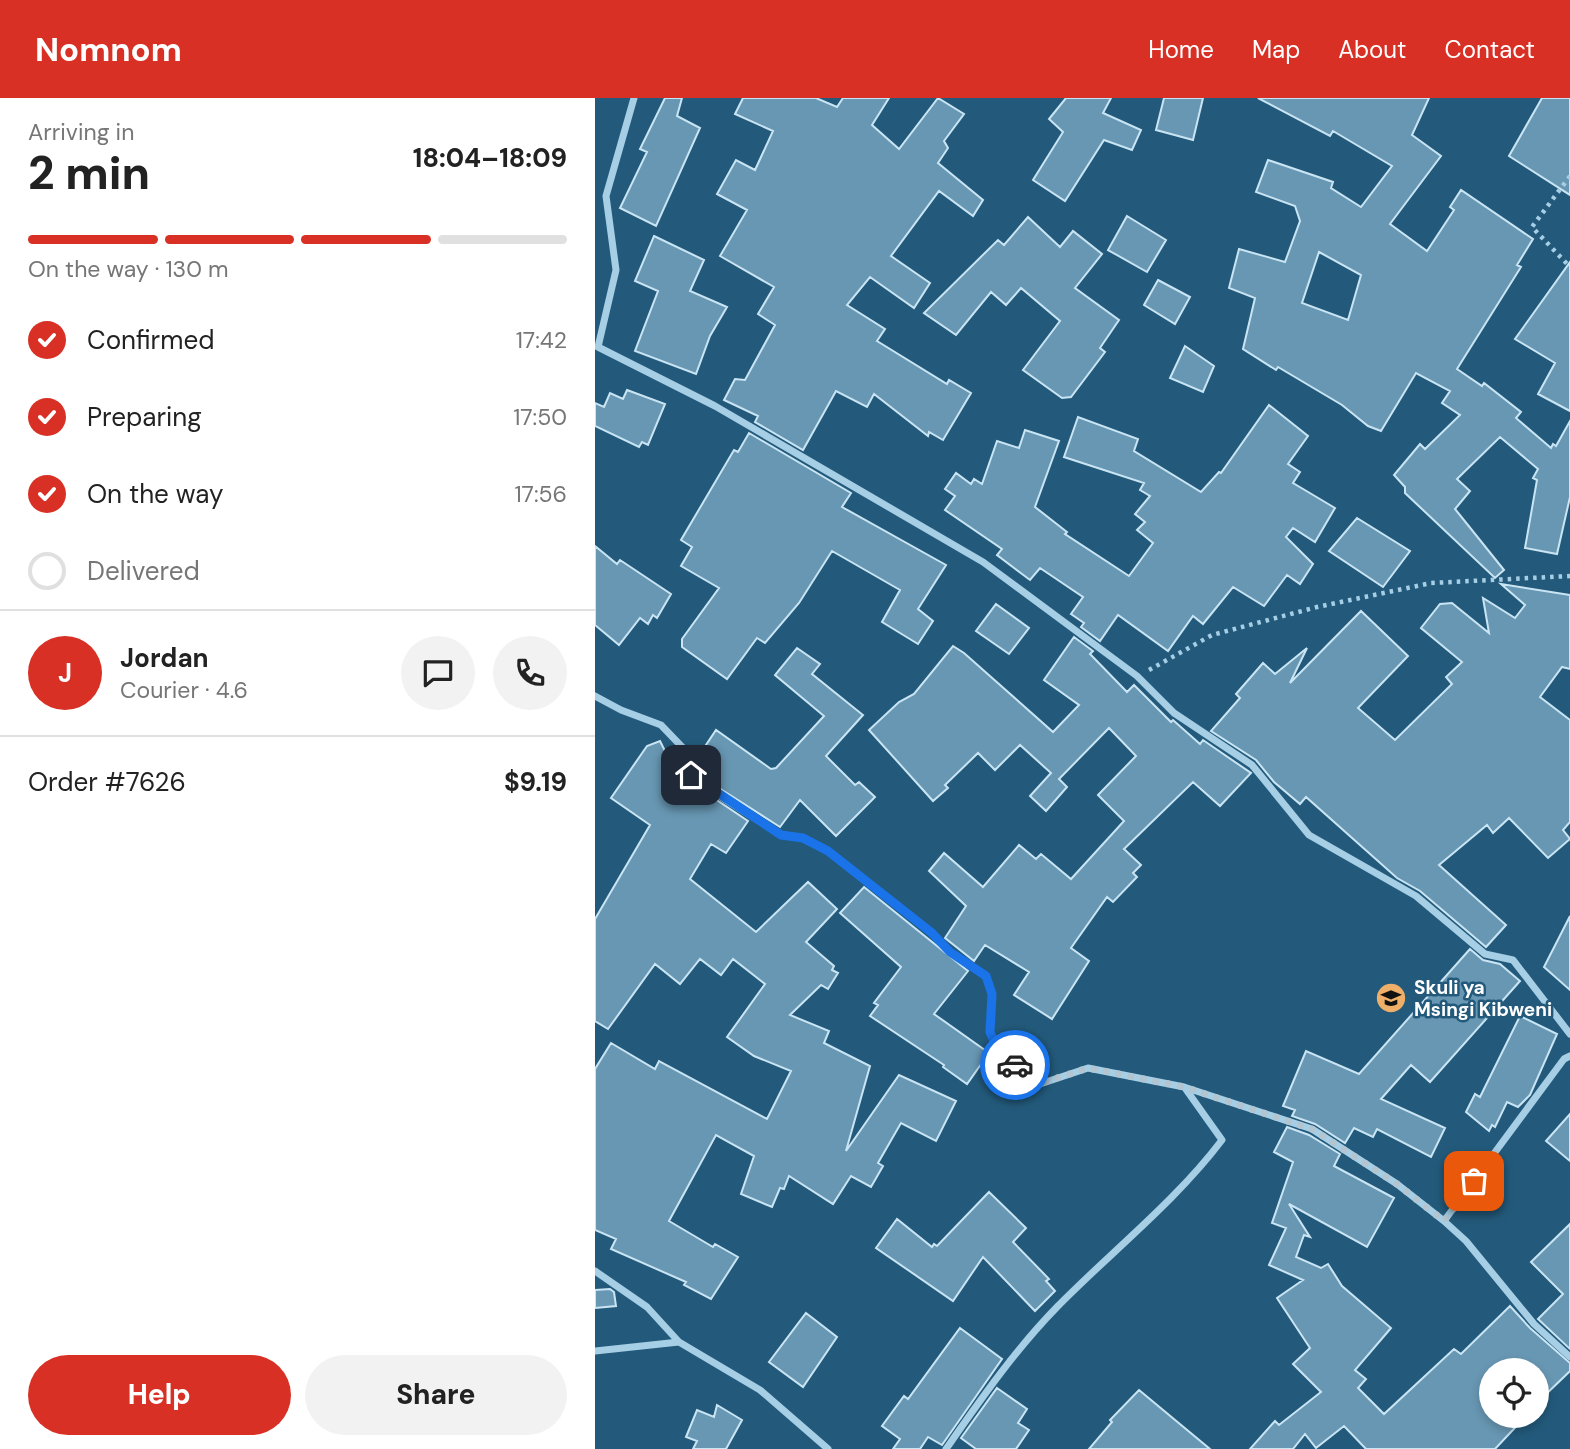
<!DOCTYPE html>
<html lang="en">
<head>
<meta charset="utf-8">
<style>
	:root { --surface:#fff; --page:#f2f2f2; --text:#222; --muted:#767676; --line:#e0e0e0; --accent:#d93025 }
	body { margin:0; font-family:"DM Sans",sans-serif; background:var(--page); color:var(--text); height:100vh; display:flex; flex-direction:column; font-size:26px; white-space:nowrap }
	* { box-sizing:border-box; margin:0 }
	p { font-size:23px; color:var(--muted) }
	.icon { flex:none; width:38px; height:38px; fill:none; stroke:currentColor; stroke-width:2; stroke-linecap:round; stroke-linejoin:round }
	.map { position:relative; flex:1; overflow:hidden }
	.panel { display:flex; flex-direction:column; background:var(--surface); width:595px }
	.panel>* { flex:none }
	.controls { position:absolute; left:884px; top:1260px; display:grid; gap:14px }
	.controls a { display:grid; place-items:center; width:70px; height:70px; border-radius:50%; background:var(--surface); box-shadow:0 4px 10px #0003; font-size:35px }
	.pin { position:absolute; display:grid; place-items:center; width:60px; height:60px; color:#fff; margin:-30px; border-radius:14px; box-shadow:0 4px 10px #0006 }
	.courier { position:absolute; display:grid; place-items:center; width:70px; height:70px; margin:-35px; border:5px solid #1a73e8; border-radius:50%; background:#fff; color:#222; box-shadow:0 2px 9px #0007 }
	.headline em { font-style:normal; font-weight:800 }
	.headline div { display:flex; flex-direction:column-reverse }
	.headline { display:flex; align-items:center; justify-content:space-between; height:119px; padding:0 28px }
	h1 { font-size:46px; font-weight:800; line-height:52px }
	.bar { display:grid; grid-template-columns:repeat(4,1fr); gap:10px 7px; align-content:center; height:84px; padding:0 28px }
	.bar i { height:9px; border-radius:5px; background:var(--line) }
	.bar .current { background:var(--accent) }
	.bar p { grid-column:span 4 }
	.line { display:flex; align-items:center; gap:18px; padding:0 28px; border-top:2px solid var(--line) }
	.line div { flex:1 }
	.round { display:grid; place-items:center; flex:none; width:74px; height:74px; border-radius:37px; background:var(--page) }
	ol { padding:0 28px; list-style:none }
	li { display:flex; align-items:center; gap:21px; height:77px }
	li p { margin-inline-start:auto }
	li .icon { padding:7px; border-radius:50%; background:var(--accent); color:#fff; stroke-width:4 }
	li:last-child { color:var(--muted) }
	li i { width:38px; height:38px; border:4px solid var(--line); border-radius:50% }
	.cta { display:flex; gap:14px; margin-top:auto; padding:14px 28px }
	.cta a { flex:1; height:80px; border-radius:42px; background:var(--accent); color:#fff; font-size:28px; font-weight:800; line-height:80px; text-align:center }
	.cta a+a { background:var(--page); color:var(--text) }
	header { display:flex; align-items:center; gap:42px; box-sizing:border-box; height:98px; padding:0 35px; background:var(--accent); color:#fff }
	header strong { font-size:33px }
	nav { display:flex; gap:38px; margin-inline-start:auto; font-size:24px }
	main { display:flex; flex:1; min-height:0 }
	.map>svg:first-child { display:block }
	.building { fill:#6897b3; stroke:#c9e5f4; stroke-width:2; fill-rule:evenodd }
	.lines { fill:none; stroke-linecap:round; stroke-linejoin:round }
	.path { stroke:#a6cee5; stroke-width:4.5; stroke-dasharray:3.5 5; stroke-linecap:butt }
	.minor { stroke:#a6cee5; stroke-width:7 }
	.done { stroke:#b2c5d1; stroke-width:7; stroke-dasharray:0 12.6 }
	.route { stroke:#1a73e8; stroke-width:9 }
	.labels { text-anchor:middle; stroke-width:5; stroke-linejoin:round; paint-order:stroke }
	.poi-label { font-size:19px; font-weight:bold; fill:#fff; stroke:#235a7b; text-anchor:start }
</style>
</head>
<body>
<header>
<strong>Nomnom</strong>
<nav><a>Home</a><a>Map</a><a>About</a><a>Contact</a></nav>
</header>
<main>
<section class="panel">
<div class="headline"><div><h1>2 min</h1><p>Arriving in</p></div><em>18:04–18:09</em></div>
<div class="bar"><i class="current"></i><i class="current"></i><i class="current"></i><i></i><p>On the way · 130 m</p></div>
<ol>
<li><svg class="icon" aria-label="check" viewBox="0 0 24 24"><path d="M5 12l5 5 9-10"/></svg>Confirmed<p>17:42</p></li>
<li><svg class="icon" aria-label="check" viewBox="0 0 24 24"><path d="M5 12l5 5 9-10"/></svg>Preparing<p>17:50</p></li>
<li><svg class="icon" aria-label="check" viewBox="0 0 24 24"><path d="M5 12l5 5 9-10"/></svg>On the way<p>17:56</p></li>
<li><i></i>Delivered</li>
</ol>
<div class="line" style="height:126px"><b class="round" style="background:var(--accent);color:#fff">J</b><div><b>Jordan</b><p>Courier · 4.6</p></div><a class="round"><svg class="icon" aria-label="chat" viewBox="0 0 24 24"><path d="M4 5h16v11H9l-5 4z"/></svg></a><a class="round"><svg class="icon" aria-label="phone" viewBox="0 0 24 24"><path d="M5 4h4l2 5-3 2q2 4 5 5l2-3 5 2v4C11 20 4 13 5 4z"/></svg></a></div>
<div class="line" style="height:91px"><div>Order #7626</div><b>$9.19</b></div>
<div class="cta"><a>Help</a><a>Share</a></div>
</section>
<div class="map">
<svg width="975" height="1351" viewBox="0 0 975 1351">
	<rect width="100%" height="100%" fill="#235a7b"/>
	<path class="building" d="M70,0H87L82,18L105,30L61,128L25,110L52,54L45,51Z
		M148,0H221L242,9L248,0H294L277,27L304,51L343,0L369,16L349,43L353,50L343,65L388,102L378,118L344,93L296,158L335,185L319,210L275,179L252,207L290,231L282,243L352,286L354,282L376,295L348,342L334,334L333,338L279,296L272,309L241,293L208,352L160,324L163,318L129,302L140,281L150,282L180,227L163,216L179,189L125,158L152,112L122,96L141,62L160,72L178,33L140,16Z
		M471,0H516L508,15L546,32L537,52L509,42L470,103L438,82L468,34L454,21Z
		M569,0H608L598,42L561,32Z
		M663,0H834L817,37L846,58L795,126L832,153L859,112L855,109L866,92L938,141L922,167L926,169L862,271L887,288L889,285L926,314L921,320L956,350L958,346L961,348L975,323V399L962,456L930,450L942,382L938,380L943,371L905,339L862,381L875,393L860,411L909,472L900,480L810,395V389L799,377L825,346L830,351L865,317L847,305L855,293L821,275L786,333L773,328L747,307L683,269L681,272L648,251L660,200L634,190L644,151L690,164L705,123L700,108L661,94L673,62L738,84L736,90L766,109L797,68L738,33L735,38ZM724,154L766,177L753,222L707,205Z
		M947,0H975V97L914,58Z
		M532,118L571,142L552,174L513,152Z
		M433,119L465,149L478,133L507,156L480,190L524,222L505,250L510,254L476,299L467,300L428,272L465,223L426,190L411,207L396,194L361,237L329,215L403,142L409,147Z
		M59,138L109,162L95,193L132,209L115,238L101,276L40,253L63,193L40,183Z
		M975,164V313L943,296L960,265L920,241Z
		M563,182L595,199L580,226L549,207Z
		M590,248L619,268L608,294L575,280Z
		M32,292L70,306L53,347L47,344L44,349L0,328V305L9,309L15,295L28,301Z
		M674,307L713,338L693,366L705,374L698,385L740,410L720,444L698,430L691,439L718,466L705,486L692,477L669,508L638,489L608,526L598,518L573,553L523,517L505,543L486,529L489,525L476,516L488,499L445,470L435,482L402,457L407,451L350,412L360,398L350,391L361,375L376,386L379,381L387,386L402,343L424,350L430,332L464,343L440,409L472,434L470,436L534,478L558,445L542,432L550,424L540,416L555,398L545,392L549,385L469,359L483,319L543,341L539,353L606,394L624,374L626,375Z
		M154,335L256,395L247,409L351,467L323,511L338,523L323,546L287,524L305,492L237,453L204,505L170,545L162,540L132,581L87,549V541L124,490L86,468L97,449L86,442L139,352L143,354Z
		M762,420L815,453L788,489L734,453Z
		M0,448L22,466L25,462L76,496L62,520L58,517L53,526L45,520L24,547L0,527Z
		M906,486L975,497V571L967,569L945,599L975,622V724L968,732L975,741L953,760L914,720L898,735L892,727L844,767L911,827L891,849L825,793L802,780L711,699L705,706L679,684L661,662L616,633L645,600L641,596L668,565L680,576L712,550L695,585L766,513L813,558L763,610L800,642L857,586L851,579L867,564L826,530L845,506L857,505L894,535L888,500L920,520L930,507Z
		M401,506L434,530L414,556L381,533Z
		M479,539L498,553L495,556L532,594L539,587L576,624L578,622L605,646L608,642L656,675L625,708L598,684L529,751L546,767L538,775L542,779L518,804L512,799L476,850L494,863L457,921L419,897L434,874L390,847L379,863L350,840L371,808L334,773L349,755L388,789L424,747L441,761L446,756L476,781L529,723L503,697L541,658L514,630L464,681L472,689L451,713L435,698L456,675L425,647L400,672L383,655L350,687L353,690L338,703L274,632L304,604L319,596L358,548L369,555L458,634L484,607L449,582Z
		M202,550L225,566L217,576L268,617L231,658L260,687L264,684L280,699L241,738L205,702L185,729L113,683L101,674L99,665L121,632L176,671L181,670L229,618L180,577Z
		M65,643L70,653L86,665L92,682L153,723L131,755L116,746L95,781L161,834L213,784L242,811L211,844L239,868L237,872L243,875L233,891L226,887L195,917L234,933L229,945L275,968L251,1053L304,977L361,1003L341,1043L306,1025L283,1065L288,1068L276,1089L256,1078L238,1106L194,1078L189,1091L185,1090L177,1109L146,1096L159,1058L121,1037L74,1123L118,1149L120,1146L143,1159L116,1201L89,1187L91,1184L16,1151L21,1141L0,1132V971L16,945L60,971L64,963L172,1021L196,973L159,958L132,939L170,886L138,861L126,877L105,861L85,886L60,866L13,931L0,923V821L55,727L16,700L52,648Z
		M269,789L373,873L339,916L394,955L372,986L348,969L349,967L275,918L283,907L279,905L306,869L245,815Z
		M975,818V892L949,869Z
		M875,851L888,862L905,866L925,883L835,984L816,967L786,1001L850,1030L836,1059L782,1031L778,1039L759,1030L750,1045L720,1026L697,1018L700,1012L688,1008L711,953L764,976Z
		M925,918L962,936L935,997L923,1009L912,1004L900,1029L897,1027L894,1033L871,1014L880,996L885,999Z
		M975,1016V1063L951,1043Z
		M692,1029L714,1037L745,1056L739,1068L799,1100L772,1149L694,1106L715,1139L709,1137L701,1159L726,1170L733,1166L747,1188L796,1230L760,1272L771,1281L763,1290L789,1316L859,1251L866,1256L915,1208L935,1230L975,1265V1273L942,1305V1272H896V1318H931L900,1351H771L749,1328L721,1350L710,1336L698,1351H655L680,1323L684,1327L726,1294L698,1266L715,1250L682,1200L708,1182L674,1167L691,1130L677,1125L698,1064L679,1054Z
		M394,1094L431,1130L418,1144L454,1181L451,1183L460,1193L440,1213L388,1159L358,1203L281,1150L302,1121L337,1149L339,1146L342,1148Z
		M975,1126V1251L943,1221L968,1196L936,1164Z
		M15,1191L19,1194L21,1208L0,1210V1192Z
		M211,1215L242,1239L208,1289L174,1264Z
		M365,1230L407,1261L347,1347L333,1339L325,1351H298L305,1341L287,1328L309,1298L313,1301Z
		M402,1290L432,1311L423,1325L434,1332L421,1351H381L366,1340Z
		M544,1292L615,1351H494L517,1324L515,1322Z
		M122,1307L147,1322L131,1351H98L102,1343L91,1339L102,1312L119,1319Z"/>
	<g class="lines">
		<path class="path" d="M975,78L937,129L975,169
			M554,572L617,537L722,509L836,485L975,478"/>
		<path class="minor" d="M39,0L11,98L21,172L3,249L120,308L388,464L542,578L579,615L657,667L714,737L821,798L890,856L918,862L975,936
			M0,598L26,612L66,627L89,651L96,677L109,688L186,737L207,740L233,753L337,835L355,854L391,878L397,896L395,934L404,955L445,986L493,970L589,989L717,1031L802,1086L849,1123L871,1143L939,1226L975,1259
			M849,1123L969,961L975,958
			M0,1173L52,1209L84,1244
			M0,1253L84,1244L165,1292L233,1351
			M351,1351C386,1301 420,1252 462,1209C517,1153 580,1104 627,1042L590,990"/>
	</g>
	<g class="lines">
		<path class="done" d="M420,967L444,986L493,970L589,989L717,1031L802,1086L849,1123L879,1083"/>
		<path class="route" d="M96,677L186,737L208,740L233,753L337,835L355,854L391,878L397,896L395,934L404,955L420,967"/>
	</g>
	<defs>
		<g id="school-disc" transform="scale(1.575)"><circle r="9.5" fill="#f0af69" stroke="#235a7b"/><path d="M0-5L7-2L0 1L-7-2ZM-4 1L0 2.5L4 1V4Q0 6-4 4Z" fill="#111"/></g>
	</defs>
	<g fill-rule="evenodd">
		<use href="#school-disc" x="796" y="900"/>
	</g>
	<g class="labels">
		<g class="poi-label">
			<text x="819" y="896">Skuli ya<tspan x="819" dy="22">Msingi Kibweni</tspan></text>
		</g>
	</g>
</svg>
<div class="controls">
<a><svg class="icon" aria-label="locate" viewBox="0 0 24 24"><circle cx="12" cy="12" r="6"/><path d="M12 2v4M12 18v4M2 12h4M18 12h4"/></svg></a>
</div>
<div class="pin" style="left:879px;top:1083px;background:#ea580c"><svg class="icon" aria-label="bag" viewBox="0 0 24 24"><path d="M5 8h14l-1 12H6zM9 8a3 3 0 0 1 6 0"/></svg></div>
<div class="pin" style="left:96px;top:677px;background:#1f2937"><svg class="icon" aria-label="home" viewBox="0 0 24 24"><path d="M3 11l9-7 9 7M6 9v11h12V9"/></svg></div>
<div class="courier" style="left:420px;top:967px"><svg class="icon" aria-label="car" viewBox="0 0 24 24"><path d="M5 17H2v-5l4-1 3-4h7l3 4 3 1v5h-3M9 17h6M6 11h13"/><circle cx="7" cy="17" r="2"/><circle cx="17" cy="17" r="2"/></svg></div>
</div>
</main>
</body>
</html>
